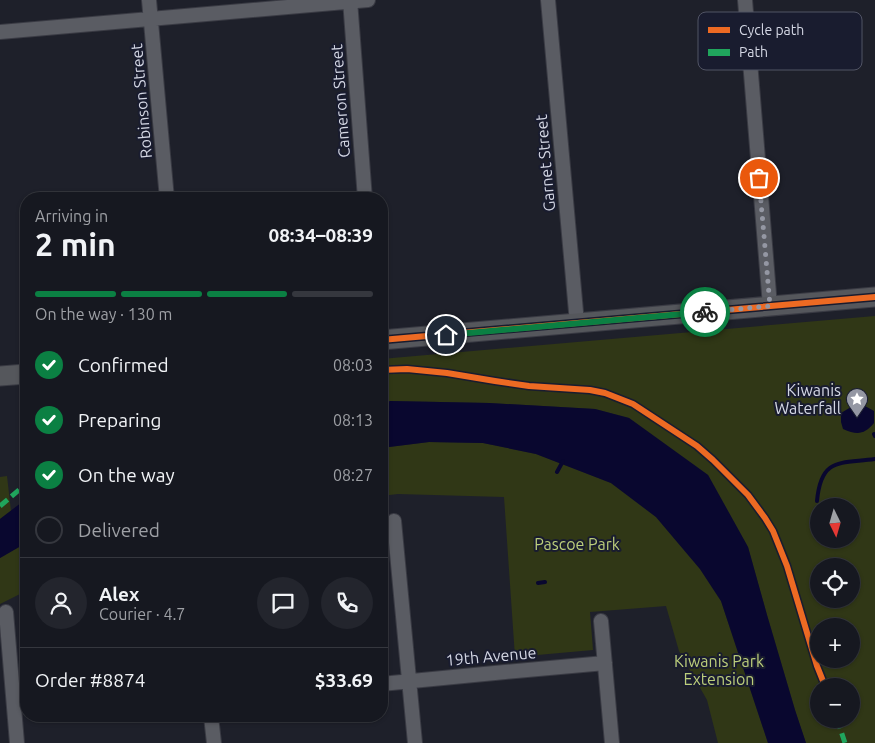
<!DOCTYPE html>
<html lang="en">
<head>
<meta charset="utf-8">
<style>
	:root { --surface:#161820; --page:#23252d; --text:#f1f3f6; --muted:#9ea0a5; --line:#35373e; --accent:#0b8043 }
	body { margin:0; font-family:Ubuntu,sans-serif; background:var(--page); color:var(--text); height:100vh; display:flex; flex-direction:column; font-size:19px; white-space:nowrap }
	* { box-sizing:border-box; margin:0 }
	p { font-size:16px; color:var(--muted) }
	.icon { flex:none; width:28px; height:28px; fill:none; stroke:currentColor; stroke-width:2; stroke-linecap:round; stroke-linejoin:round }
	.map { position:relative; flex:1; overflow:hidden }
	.panel { position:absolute; left:20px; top:192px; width:368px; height:530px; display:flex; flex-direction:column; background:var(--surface); border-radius:20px; box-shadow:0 1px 4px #0004,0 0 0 1px var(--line) }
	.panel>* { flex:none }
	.needle { width:32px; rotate:175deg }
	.fabs { position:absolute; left:810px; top:498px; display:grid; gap:10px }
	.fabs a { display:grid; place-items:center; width:50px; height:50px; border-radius:50%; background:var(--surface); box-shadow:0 1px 4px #0004,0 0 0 1px var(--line); font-size:25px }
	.pin { position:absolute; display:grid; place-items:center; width:42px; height:42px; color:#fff; margin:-21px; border:2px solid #fff; border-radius:50%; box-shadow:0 1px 5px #0007 }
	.courier { position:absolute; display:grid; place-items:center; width:50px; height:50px; margin:-25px; border:4px solid #0b8043; border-radius:50%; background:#fff; color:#222; box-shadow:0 1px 6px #0007 }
	.head em { font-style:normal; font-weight:600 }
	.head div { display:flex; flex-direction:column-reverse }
	.head { display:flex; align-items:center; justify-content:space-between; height:85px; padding:0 15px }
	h1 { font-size:32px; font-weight:600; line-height:38px }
	.bar { display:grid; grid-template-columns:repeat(4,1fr); gap:8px 5px; align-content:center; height:60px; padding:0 15px }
	.bar i { height:6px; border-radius:4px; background:var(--line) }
	.bar .current { background:var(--accent) }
	.bar p { grid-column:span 4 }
	.line { display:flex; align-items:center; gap:12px; padding:0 15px; border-top:1px solid var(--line) }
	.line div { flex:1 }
	.round { display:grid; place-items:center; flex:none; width:52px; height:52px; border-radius:26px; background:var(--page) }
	ol { padding:0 15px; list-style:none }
	li { display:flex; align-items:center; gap:15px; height:55px }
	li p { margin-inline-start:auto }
	li .icon { padding:5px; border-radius:50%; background:var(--accent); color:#fff; stroke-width:4 }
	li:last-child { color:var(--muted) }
	li i { width:28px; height:28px; border:2px solid var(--line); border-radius:50% }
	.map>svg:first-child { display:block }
	.green { fill:#303716; fill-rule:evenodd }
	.water { fill:#09072f }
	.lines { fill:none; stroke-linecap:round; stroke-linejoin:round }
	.stream { stroke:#09072f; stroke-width:4 }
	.street-casing { stroke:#3a3b44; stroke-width:16 }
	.secondary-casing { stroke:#3a3b44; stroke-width:21 }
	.street { stroke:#5a5c63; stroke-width:14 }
	.secondary { stroke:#55575c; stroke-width:19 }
	.quiet { stroke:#20a55d; stroke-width:5; stroke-dasharray:10 5; stroke-linecap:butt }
	.cycleway-casing { stroke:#191c2f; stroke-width:9 }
	.cycleway { stroke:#ed6a23; stroke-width:6 }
	.done { stroke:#9497a3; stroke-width:5; stroke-dasharray:0 9 }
	.route { stroke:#0b8043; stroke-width:6 }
	.labels { text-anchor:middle; stroke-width:4; stroke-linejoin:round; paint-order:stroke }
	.street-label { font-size:16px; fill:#d4d7e4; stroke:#191c2f }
	.poi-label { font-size:16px; fill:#d4d7e4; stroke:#191c2f; text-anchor:end }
	.park-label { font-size:16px; fill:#bcce7b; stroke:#191c2f }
	.key { fill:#191c2f; stroke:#515465; stroke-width:1 }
	.key-label { font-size:14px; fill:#d4d7e4 }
</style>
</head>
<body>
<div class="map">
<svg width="875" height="743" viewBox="0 0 875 743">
	<rect width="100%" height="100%" fill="#1e202a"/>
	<path class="green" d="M875,316V743H806L795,710L767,615L748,547L708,475L629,418L595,409L489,403L391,401L381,405V359ZM819,506H851V539H819ZM819,566H851V599H819ZM819,626H851V659H819ZM819,686H851V719H819Z
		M429,442L483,443L536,454L611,483L656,517L700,569L721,601L768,743H718L707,700L679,651L666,606L590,612L593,650L515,657L504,497L398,494L381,496V448Z
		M7,476L11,511L0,519V477Z
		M26,543V591L0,604V558Z"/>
	<path class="water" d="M390,401L489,403L595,409L629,418L708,475L748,547L767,615L795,710L806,743H768L721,601L700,569L656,517L611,483L536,454L483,443L429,442L381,448V405Z
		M865,406L874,411V423C864,435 857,435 843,429L841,422V413L851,407Z
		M26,499V543L0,558V519Z"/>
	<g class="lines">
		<path class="stream" d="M874,434L875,436
			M557,472L563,461
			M817,501C821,457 840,464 875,459
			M538,583L545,582"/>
		<g class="street-casing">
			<path id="street" d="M149,0L167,199
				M350,0L365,199
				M548,0L577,323
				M745,0L770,306
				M0,32L368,0
				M394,521L415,743
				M6,612L17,743
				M601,621L612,743
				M381,684L505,672L605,663
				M211,716L214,743"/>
		</g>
		<g class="secondary-casing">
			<path id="secondary" d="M381,340L875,297
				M0,376L26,374"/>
		</g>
		<use href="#street" class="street"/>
		<use href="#secondary" class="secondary"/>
		<path class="quiet" d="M0,506L26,484
			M837,719L845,743"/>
		<g class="cycleway-casing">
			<path id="cycleway" d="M381,340L875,297
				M381,370L407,369L447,373L495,381L529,386L590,390L605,393L633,404L697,446L713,460L748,495L765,518L773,531L787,566L817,666L825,686"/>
		</g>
		<use href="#cycleway" class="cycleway"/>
	</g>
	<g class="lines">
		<path class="done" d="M705,312L770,306L759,178"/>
		<path class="route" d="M446,335L705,312"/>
	</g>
	<defs>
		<g id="sight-pin" transform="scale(1.125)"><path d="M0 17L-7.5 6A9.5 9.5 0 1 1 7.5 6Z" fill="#9497a3" stroke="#191c2f"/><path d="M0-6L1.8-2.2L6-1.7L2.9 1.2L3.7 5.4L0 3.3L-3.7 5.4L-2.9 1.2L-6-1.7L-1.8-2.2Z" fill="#fff"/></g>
	</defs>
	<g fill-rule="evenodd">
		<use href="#sight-pin" x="857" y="399"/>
	</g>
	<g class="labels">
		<g class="street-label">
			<text transform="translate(141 101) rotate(-95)" y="6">Robinson Street</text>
			<text transform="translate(340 101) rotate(-94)" y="6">Cameron Street</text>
			<text transform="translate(545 163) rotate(-95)" y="6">Garnet Street</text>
			<text transform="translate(491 656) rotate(-5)" y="6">19th Avenue</text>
		</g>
		<g class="poi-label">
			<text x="841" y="396">Kiwanis<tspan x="841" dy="18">Waterfall</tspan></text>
		</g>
		<g class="park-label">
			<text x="577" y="550">Pascoe Park</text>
			<text x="719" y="667">Kiwanis Park<tspan x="719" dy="18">Extension</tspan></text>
		</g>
	</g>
	<rect x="698" y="12" width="164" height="58" rx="8" class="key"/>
	<rect x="708" y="27" width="22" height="6" fill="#ed6a23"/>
	<rect x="708" y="49" width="22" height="7" fill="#20a55d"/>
	<g class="key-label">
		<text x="739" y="35">Cycle path</text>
		<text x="739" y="57">Path</text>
	</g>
</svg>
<div class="fabs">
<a><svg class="needle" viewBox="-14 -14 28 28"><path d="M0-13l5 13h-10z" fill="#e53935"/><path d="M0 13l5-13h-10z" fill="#9ea0a5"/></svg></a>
<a><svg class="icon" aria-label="locate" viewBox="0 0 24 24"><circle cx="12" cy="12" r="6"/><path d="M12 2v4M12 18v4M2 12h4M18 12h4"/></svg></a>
<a>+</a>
<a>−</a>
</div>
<div class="pin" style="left:759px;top:178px;background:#ea580c"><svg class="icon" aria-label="bag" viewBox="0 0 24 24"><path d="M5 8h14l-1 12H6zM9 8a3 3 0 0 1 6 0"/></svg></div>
<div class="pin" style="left:446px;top:335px;background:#1f2937"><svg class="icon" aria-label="home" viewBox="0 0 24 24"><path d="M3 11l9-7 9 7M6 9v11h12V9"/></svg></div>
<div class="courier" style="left:705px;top:312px"><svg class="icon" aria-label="bike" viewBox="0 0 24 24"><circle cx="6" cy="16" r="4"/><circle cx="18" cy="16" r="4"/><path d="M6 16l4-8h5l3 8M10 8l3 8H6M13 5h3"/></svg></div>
<section class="panel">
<div class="head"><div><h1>2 min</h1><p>Arriving in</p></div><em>08:34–08:39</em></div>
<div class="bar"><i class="current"></i><i class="current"></i><i class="current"></i><i></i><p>On the way · 130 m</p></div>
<ol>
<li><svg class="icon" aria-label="check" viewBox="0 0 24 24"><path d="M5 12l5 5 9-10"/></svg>Confirmed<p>08:03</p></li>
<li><svg class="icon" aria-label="check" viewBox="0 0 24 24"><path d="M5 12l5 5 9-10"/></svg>Preparing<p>08:13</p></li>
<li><svg class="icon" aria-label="check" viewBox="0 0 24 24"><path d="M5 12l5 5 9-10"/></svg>On the way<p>08:27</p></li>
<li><i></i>Delivered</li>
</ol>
<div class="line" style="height:90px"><a class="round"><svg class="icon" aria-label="person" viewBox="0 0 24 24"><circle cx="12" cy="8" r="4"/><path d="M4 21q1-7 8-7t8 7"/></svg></a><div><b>Alex</b><p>Courier · 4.7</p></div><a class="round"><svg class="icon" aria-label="chat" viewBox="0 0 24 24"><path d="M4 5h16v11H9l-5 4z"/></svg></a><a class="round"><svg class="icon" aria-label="phone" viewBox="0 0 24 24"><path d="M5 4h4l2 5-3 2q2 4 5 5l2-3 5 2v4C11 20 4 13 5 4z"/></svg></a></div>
<div class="line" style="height:65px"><div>Order #8874</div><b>$33.69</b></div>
</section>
</div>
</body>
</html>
